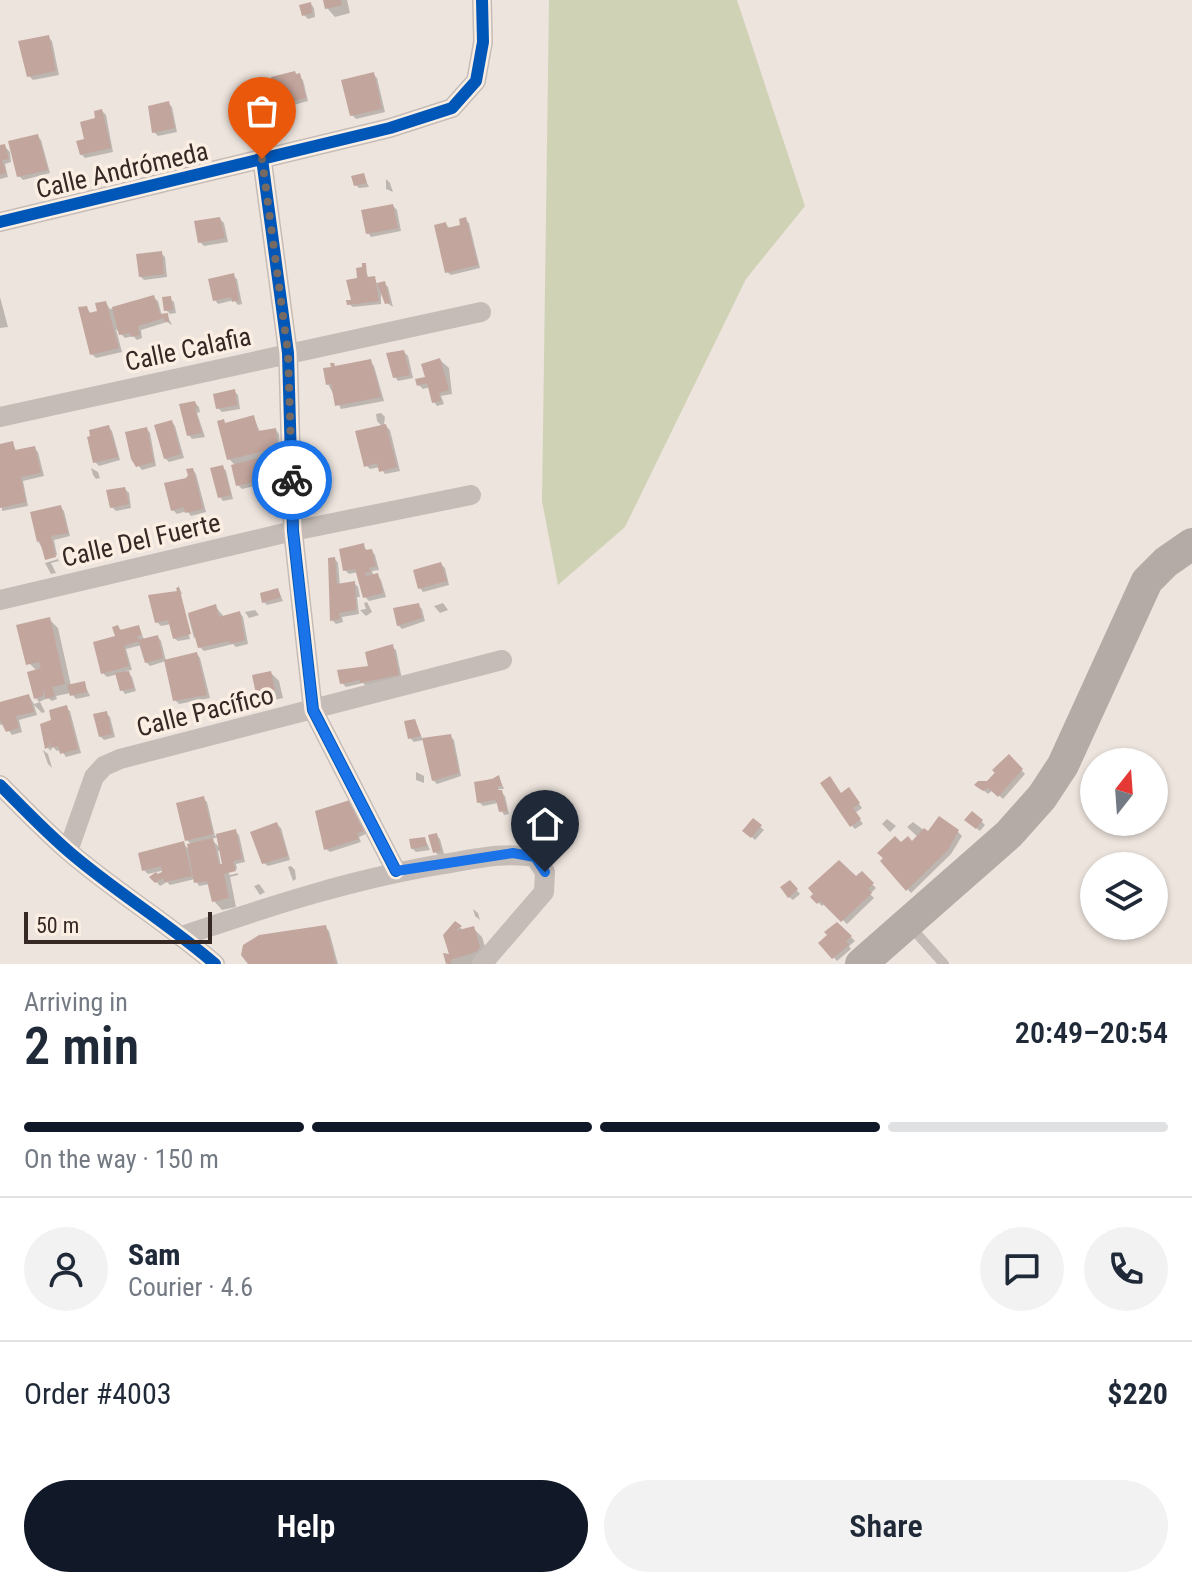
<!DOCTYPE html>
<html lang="en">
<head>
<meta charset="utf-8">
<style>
	:root { --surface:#fff; --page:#f2f2f3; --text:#1f2937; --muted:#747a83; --line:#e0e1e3; --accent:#111827 }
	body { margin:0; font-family:"Roboto Condensed",sans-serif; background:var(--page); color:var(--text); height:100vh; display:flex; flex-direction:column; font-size:30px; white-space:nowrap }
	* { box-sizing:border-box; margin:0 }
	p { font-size:26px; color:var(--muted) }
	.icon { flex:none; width:44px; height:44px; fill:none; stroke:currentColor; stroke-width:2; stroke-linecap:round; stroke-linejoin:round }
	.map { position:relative; height:964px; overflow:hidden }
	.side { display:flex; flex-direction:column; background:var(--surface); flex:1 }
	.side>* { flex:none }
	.needle { width:52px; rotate:17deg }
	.tools { position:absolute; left:1080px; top:748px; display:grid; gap:16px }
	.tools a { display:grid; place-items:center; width:88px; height:88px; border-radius:50%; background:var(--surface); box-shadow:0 2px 6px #0004; font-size:40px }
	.scale { position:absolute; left:24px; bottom:20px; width:188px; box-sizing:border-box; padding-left:8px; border:4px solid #362925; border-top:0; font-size:22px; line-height:28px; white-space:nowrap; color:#362925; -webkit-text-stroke:6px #fbeee3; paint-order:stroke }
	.pin { position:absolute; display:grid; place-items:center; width:68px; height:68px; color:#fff; margin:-82px -34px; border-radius:50% 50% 50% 0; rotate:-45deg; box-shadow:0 0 8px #0007 }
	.pin .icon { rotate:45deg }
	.courier { position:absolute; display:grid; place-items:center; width:80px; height:80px; margin:-40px; border:6px solid #1a73e8; border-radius:50%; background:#fff; color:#222; box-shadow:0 2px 10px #0007 }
	.overview em { font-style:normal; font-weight:600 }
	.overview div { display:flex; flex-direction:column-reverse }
	.overview { display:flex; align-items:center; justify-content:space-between; height:136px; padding:0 24px }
	h1 { font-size:52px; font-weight:600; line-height:60px }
	.bar { display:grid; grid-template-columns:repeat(4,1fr); gap:12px 8px; align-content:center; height:96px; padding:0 24px }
	.bar i { height:10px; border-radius:6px; background:var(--line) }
	.bar .current { background:var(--accent) }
	.bar p { grid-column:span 4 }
	.line { display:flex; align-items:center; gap:20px; padding:0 24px; border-top:2px solid var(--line) }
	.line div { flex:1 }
	.round { display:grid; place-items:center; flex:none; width:84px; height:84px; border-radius:42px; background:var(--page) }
	.action { display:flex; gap:16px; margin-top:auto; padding:16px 24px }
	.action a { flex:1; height:92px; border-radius:48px; background:var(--accent); color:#fff; font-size:32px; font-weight:600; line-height:92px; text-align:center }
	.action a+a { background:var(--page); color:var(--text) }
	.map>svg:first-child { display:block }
	.green { fill:#d0d2b6 }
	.shadow { fill:#0003; fill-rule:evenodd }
	.building { fill:#c2a59d }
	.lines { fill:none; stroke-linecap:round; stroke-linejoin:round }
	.lane { stroke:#c5bcb7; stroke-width:10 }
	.street { stroke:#c5bcb7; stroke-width:20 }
	.primary { stroke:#b4aaa6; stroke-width:32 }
	.cycleway-casing { stroke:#fbeee3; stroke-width:17 }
	.cycleway { stroke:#0057b8; stroke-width:12 }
	.done { stroke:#766a65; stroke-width:8; stroke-dasharray:0 14.4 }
	.route { stroke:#1a73e8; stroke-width:10 }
	.labels { text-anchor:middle; stroke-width:7; stroke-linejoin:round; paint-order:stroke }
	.street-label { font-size:26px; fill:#362925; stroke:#fbeee3 }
</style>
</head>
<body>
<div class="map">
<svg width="1192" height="964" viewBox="0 0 1192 964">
	<rect width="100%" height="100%" fill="#ede4dd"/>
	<path class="green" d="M549,0H737L805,206L746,279L625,527L558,585L542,501Z"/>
	<path class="shadow" d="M325,0H347L350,13L335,17L327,8Z
		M311,4L314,8L315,17L308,19L304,15Z
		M48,37L52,41L59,75L33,80L29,76Z
		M373,74L377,78L385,112L356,119L352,115Z
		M298,76L303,80L308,101L283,108L279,104Z
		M168,103L172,107L177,132L158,136L154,132Z
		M102,111L106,115L113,152L85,158L81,154Z
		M37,136L41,140L50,173L23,180L19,176Z
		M4,146L10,152L11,162L5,164L8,177L0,179V147Z
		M363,175L369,187L359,188L356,185Z
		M386,179L390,183L393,192L386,189Z
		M393,206L397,210L401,231L371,237L368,233Z
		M220,219L224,223L228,242L204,246L200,242Z
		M466,220L469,223L480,268L451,275L447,272L446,224L450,229L463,226Z
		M161,253L165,257L167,277L144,280L140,276Z
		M365,269L369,279L374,278L378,285L384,283L388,287L393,307L387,303L381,290V304L353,307L349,304L353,301Z
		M233,276L237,279L242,304L238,305L234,300L218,304L215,300Z
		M0,297L8,327L0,328Z
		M154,298L158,301L162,316L167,315L172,325L167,322L141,330L142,338L137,340L133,336L125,338L116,329L122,352L96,358L92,354L87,308L91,314L99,312L106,303L110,309Z
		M170,299L174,302L176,313L170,314L166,310Z
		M404,352L408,356L413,378L398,381L395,377Z
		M440,360L449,368L452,394L441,396L444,404L437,406L434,402L430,387L423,389L419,385L427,378Z
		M370,362L374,366L384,401L341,409L328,384L336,368Z
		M234,391L238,395L240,409L222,412L218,408Z
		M195,403L199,407L200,412L197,413L205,437L192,439L189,435Z
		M381,413L385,417L384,424L390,430L400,471L385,474L380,467L370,469L366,465L383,427L377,421L376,414Z
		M254,418L260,432L276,430L279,434L280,452L268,455L282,475V482L276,481L242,489L238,485L236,466L229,459L226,424Z
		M172,422L175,426L184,458L169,462L165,458Z
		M108,427L112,431L120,460L99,466L95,462L92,438Z
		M147,429L150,433L156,466L142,470L138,465Z
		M12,443L17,452L34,448L38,452L44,476L23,481L28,506L2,511L0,446Z
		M223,467L226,471L233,499L223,501L220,497Z
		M91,468L98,472L100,478L96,479L93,475Z
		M193,470L196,474L206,512L191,516L187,511L177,514L173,510Z
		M125,489L129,493L131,508L116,511L112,507Z
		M60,507L64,511L70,536L54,540L57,555L47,557L38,541Z
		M363,545L368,552L372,551L375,555L379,570L372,571L374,577L378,576L381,580L386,597L369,601L365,597L358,572L349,574L345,570Z
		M58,559L59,561L51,563L56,573L51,574L45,563Z
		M335,559L338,563L340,586L354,583L358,587L360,597H357L359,614L342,617L343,622L336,624L332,620Z
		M441,564L445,568L449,585L423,592L420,588Z
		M178,585L182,594H179L190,639L178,641L174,638L171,624L161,626L157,622L179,593Z
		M278,590L283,601L267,605L264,602Z
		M367,602L372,612L366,616L360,610L366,609L364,603Z
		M443,603L448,610L440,613L434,606Z
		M418,605L422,609L425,621L402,629L398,625Z
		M215,606L225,618L240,613L243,617L248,644L236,647L233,644L204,651L200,647L197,637L194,638L188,615Z
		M255,610L259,615L249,618L245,612Z
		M49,619L58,628L71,686L84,683L90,696L76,699L71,693L56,696L57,699L52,701L48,698L39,702L36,698L37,671L27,661Z
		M118,627L122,631L138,627L145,641L158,637L161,641L166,661L197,654L200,658L210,698L179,704L175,700L166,661L150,666L146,662L142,645L126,649L132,670L126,671L132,677L136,691L125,694L122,690L118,674L107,677L103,673L118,638Z
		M392,647L396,650L402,679L366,686L363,683L346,687L342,683L370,668Z
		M271,673L279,681L283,698L267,702L258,693Z
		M29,696L34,704L40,702L45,712L42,713L34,705L37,715L19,720L22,732L12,735L4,724L0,725V704Z
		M66,708L70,711L81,753L66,757L61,750L57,751L52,746L51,751L47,747L42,725L54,722Z
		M106,713L110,717L115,737L104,740L100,736Z
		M414,721L423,740L414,742L410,738Z
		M450,736L454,740L461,776L437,784L433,780Z
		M43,750L48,754L52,768L48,764Z
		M1009,757L1025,774L1003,799L993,790L988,794L981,788Z
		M416,772L424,776V783L416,780Z
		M499,777L504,789H498L505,796L509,814L504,815L498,803L483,806L479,802L476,783Z
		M852,794L862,808L855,813L863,824L855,829L852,826L842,795Z
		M203,798L207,802L215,836L235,831L239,835L245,862L236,864L237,869L227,871L230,875L238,873V875L230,877L236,907L222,910L214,901L210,884L199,886L195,879L170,885L167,882L160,886L152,877L169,869L148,874L144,870L183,844L191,851L192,845L187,840ZM218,837L221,849L211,839ZM222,850L227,871L221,866L218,851Z
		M349,802L366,834L359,837L361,842L330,852L326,849Z
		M887,819L896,826L890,832L882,824Z
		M753,821L764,830L755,840L745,830Z
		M981,821L985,825L980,831L971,824Z
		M913,822L929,834L958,832L962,836L951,854L911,893L883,861L901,844L913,843L918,837L907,827Z
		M277,824L281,828L290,860L268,866L264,863Z
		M436,835L440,839L444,854L439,856L435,852Z
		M425,839L430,850L416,852L412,848Z
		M291,866L295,870L296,879L293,881L288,867Z
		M862,874L876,888L870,894L874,898L847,924L825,903L822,906L813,897L856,879Z
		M790,882L800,894L793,900L789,897Z
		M259,884L265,892L260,895L254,886Z
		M473,909L478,913L480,920L475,916Z
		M455,923L464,931L473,928L482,937L488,956L472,964H448L446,956H451Z
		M837,924L855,941L849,946L851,949L837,961L821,943Z
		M325,927L329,931L338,964H251Z"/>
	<path class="building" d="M323,0H341L342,5L325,9Z
		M311,2L312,13L302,16L299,5Z
		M49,35L56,71L27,77L18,41Z
		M295,71L296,74L300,73L306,98L278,105L271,77Z
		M374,72L382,109L350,116L341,80Z
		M169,101L175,128L152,133L148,106Z
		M102,109L111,148L80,155L76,141L84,139L80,122L95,118L94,111Z
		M38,134L48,170L17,177L8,141Z
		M5,144L9,159L2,160L6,173L0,175V145Z
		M364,173L367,183L354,186L351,176Z
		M393,204L398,228L366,234L361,210Z
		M220,217L225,238L198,243L194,221Z
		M466,217L478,265L445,273L434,225L446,222L447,228L460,225L459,219Z
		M162,251L164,274L139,277L136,254Z
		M362,263H366L367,277L375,276L379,301L347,305L346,300H351L346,280L357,278L356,268L362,267Z
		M234,273L239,300L232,302L231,297L213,301L208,279Z
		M385,281L390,303L385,304L377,283Z
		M154,295L160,314L168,313L169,321L165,322L164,318L138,326L140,335L131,337L130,333L119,335L112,307Z
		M171,296L173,310L164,311L162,297Z
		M106,301L119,348L90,355L78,307L87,306L89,313L97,311L95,303Z
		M404,350L410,375L393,378L386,353Z
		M440,358L449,390L439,393L441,401L432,403L427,383L417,386L415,379L425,377L421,364Z
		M371,359L381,397L335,406L331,384L326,385L323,368L331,367L330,363H334L335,366Z
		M235,389L237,405L216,409L213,394Z
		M195,401L197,408L195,409L202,433L187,436L179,404Z
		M254,415L258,431L276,428L277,448L227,460L217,421L224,419L225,423Z
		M172,420L181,454L164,459L154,425Z
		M386,424L397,467L379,472L377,463L364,467L355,431Z
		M109,425L118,457L93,463L87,437L90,436L89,430Z
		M147,427L154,462L136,467L131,459L125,432Z
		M13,441L15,450L35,446L41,473L21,477L26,502L0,508V444Z
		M271,455L274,464L268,466L269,470L279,469V480L271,478L236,486L231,465Z
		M223,465L231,495L218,498L210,468Z
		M193,468L203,509L185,513L184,507L171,511L164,483L186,478L188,475L186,469Z
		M125,487L129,504L110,508L106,490Z
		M61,505L68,533L51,536L56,557L45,560L40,541L37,542L30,512Z
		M364,543L365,550L372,549L376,566L369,568L371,572L365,573L366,576L378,573L383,593L363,598L355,569L343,571L339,549Z
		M335,557L337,584L355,581L356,610L339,613L340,619L330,621L328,558Z
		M441,562L447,581L418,589L413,570Z
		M179,587L191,634L173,639L168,620L155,623L148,595L177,591L176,588Z
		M278,588L281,597L262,603L260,593Z
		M419,603L422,618L397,626L393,608Z
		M216,604L219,617L240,611L245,640L230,644L229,641L198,648L188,613Z
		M50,617L65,684L52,687L55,696L46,699L43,689V696L34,699L27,672L41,668L39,662L26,665L16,625Z
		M118,625L120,630L139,625L142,635L137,636L139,641L124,646L129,666L101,674L93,642L115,636L112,627Z
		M158,635L163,658L145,663L138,640Z
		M393,644L399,675L360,683V680L340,684L337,670L368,666L365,652Z
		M197,652L207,695L173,701L164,660Z
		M129,671L134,688L120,691L115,673Z
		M271,671L275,690L256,694L252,675Z
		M85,681L87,692L70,696L67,685Z
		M29,694L34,712L16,716L19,728L6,732L0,720V702Z
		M67,705L78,749L60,754L58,746L51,748L49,740V747L45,749L40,724L51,720L49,710Z
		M107,711L112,734L99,737L93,714Z
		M415,719L421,736L408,739L404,721Z
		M451,734L459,773L432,781L422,738Z
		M1009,754L1023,769L998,797L988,788L983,791L974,785L978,781H987L995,773L992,770Z
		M499,775L502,786H498V790H502L507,811L499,812L496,800L477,803L474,782L492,779Z
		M830,776L841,793L849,787L860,803L853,808L861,819L850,827L820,783Z
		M204,796L213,834L185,841L176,803Z
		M350,800L363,822L364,831L357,833L359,839L324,850L315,811Z
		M972,811L983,820L976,829L964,820Z
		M939,816L959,830L948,850L906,891L880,861L883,858L877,853L895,836L901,842L908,836L912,841L924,828L928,831Z
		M753,818L762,825L751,838L742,831Z
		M277,822L288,856L262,864L250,832Z
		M236,829L242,859L233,861L236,871L224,874L229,898L212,902L207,881L194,883L187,844L213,838L219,864H222L216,834Z
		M437,833L441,851L433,853L428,835Z
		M425,837L427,846L411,849L409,839Z
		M184,841L192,876L164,882L163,878L155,883L149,877L156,872L158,874L162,872L161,866L142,871L138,853Z
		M839,860L856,876L862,871L874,883L868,889L872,893L841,922L820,901L817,904L810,897L813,894L808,888Z
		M790,880L798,889L788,898L780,887Z
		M455,921L462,926L455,931L474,926L480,947L476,952L450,960L452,963L446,964L443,953L449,954L443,935Z
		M837,922L852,936L846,941L849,945L832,959L818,943L827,935L824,932Z
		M326,925L336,964H248L241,955L243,945L259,935Z"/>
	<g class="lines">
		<path class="lane" d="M909,925L944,964"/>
		<path class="street" d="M262,159L288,353L293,531L313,710L396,871
			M0,222L390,128L452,108L476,81L483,42L482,0
			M0,417L481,312
			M0,600L293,531L471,495
			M0,785C22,807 44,830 67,850C114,891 168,923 215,964
			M68,851L94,777L104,766L120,759L502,660
			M182,936C270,906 358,877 450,863C479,858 506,852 535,857L545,872L544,892L482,964"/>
		<path class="primary" d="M861,964L1009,834L1042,797L1063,765L1147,581L1166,562L1192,544"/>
		<g class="cycleway-casing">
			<path id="cycleway" d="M262,159L288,353L293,531L313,710L396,871
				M0,222L390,128L452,108L476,81L483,42L482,0
				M0,785C22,807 44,830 67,850C114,891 168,923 215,964"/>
		</g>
		<use href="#cycleway" class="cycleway"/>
	</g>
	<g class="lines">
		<path class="done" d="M262,159L288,353L292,480"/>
		<path class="route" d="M292,480L293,531L313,710L396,871L513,853L535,857L545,872"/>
	</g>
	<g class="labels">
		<g class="street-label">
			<text transform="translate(122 170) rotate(-13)" y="9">Calle Andrómeda</text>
			<text transform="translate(188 349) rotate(-12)" y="9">Calle Calafia</text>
			<text transform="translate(141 540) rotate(-13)" y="9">Calle Del Fuerte</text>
			<text transform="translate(205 711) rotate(-14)" y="9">Calle Pacífico</text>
		</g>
	</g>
</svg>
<div class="tools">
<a><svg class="needle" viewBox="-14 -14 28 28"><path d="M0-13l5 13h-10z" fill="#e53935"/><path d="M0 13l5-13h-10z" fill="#747a83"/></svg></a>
<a><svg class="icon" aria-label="layers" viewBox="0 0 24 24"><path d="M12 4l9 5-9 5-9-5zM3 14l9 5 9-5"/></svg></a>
</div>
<div class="scale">50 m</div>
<div class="pin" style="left:262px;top:159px;background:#ea580c"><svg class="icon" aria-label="bag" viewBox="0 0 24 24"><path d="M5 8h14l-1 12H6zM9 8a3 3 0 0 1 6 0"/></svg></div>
<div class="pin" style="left:545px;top:872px;background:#1f2937"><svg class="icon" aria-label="home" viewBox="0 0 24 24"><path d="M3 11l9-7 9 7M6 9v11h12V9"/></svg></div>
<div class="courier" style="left:292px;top:480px"><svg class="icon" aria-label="bike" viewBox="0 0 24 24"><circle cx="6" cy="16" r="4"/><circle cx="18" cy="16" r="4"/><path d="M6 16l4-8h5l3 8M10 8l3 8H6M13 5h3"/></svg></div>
</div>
<section class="side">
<div class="overview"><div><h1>2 min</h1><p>Arriving in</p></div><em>20:49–20:54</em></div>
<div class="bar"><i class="current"></i><i class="current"></i><i class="current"></i><i></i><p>On the way · 150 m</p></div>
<div class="line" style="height:144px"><a class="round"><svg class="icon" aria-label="person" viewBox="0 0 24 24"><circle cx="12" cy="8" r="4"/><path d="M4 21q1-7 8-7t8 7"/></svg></a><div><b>Sam</b><p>Courier · 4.6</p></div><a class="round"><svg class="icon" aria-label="chat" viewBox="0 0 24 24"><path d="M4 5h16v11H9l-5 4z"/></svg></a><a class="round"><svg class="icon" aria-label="phone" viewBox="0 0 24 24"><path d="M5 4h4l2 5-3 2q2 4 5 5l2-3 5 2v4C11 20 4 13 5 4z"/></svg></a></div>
<div class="line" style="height:104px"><div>Order #4003</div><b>$220</b></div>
<div class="action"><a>Help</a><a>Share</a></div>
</section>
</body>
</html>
